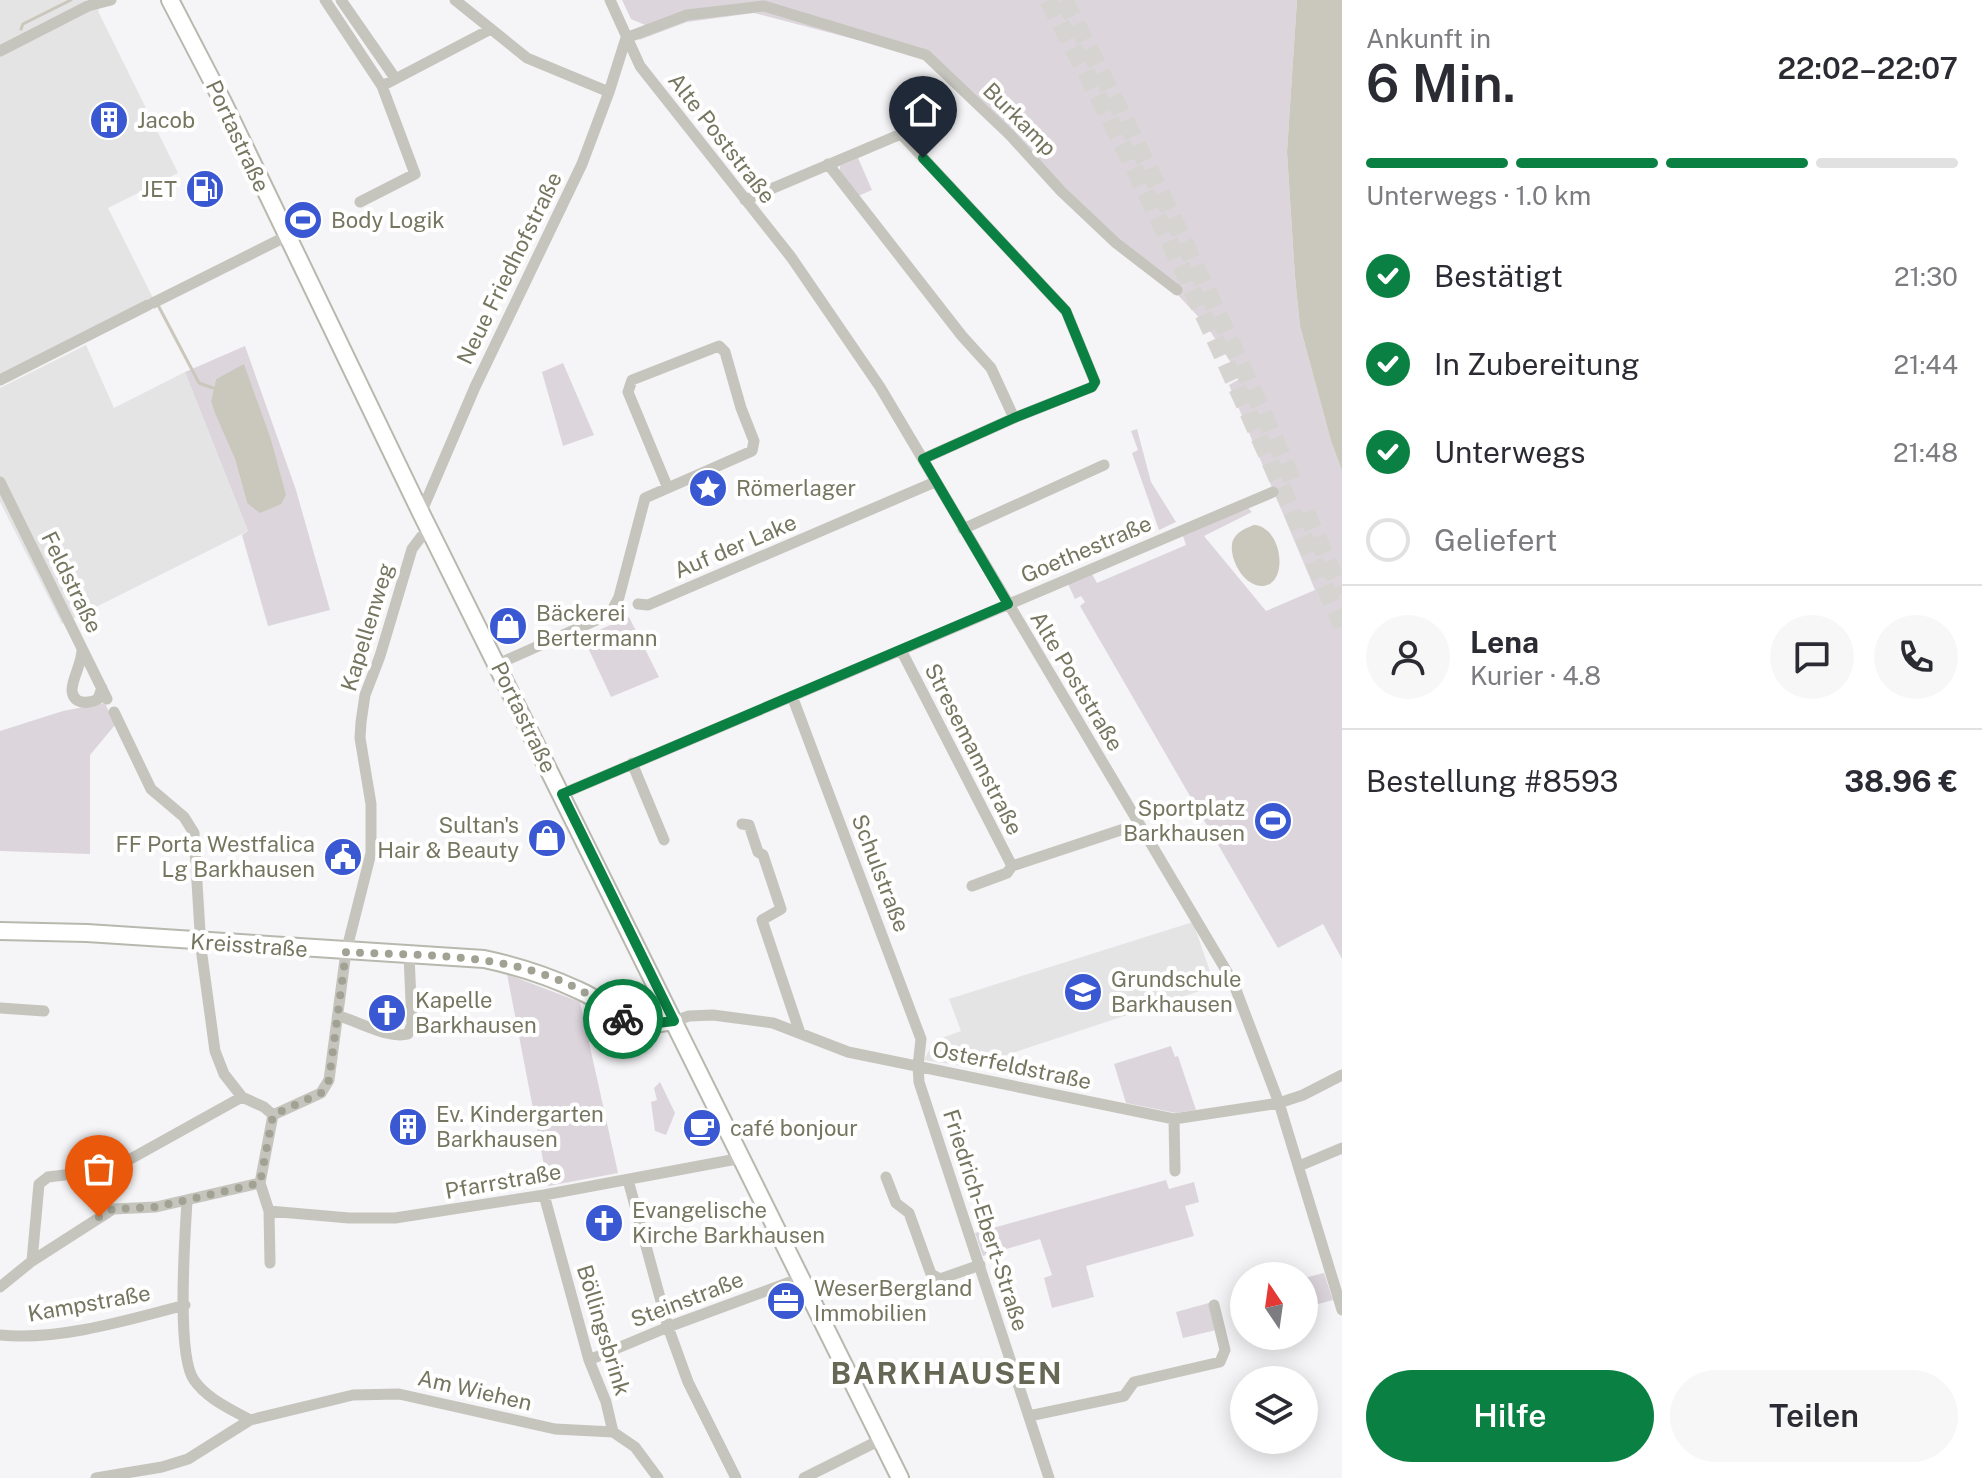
<!DOCTYPE html>
<html lang="de">
<head>
<meta charset="utf-8">
<style>
	:root { --surface:#fff; --page:#f7f7f7; --text:#2b2b33; --muted:#7c7c81; --line:#e1e1e2; --accent:#0b8043 }
	body { margin:0; font-family:"Public Sans",sans-serif; background:var(--page); color:var(--text); height:100vh; display:flex; flex-direction:column; font-size:30px; white-space:nowrap }
	* { box-sizing:border-box; margin:0 }
	p { font-size:26px; color:var(--muted) }
	.icon { flex:none; width:44px; height:44px; fill:none; stroke:currentColor; stroke-width:2; stroke-linecap:round; stroke-linejoin:round }
	.map { position:relative; flex:1; overflow:hidden }
	.side { display:flex; flex-direction:column; background:var(--surface); width:640px }
	.side>* { flex:none }
	.needle { width:52px; rotate:347deg }
	.fabs { position:absolute; left:1230px; top:1262px; display:grid; gap:16px }
	.fabs a { display:grid; place-items:center; width:88px; height:88px; border-radius:50%; background:var(--surface); box-shadow:0 4px 20px #0003; font-size:40px }
	.pin { position:absolute; display:grid; place-items:center; width:68px; height:68px; color:#fff; margin:-82px -34px; border-radius:50% 50% 50% 0; rotate:-45deg; box-shadow:0 0 8px #0007 }
	.pin .icon { rotate:45deg }
	.courier { position:absolute; display:grid; place-items:center; width:80px; height:80px; margin:-40px; border:6px solid #0b8043; border-radius:50%; background:#fff; color:#222; box-shadow:0 2px 10px #0007 }
	.summary em { font-style:normal; font-weight:600 }
	.summary div { display:flex; flex-direction:column-reverse }
	.summary { display:flex; align-items:center; justify-content:space-between; height:136px; padding:0 24px }
	h1 { font-size:52px; font-weight:600; line-height:60px }
	.bar { display:grid; grid-template-columns:repeat(4,1fr); gap:12px 8px; align-content:center; height:96px; padding:0 24px }
	.bar i { height:10px; border-radius:6px; background:var(--line) }
	.bar .active { background:var(--accent) }
	.bar p { grid-column:span 4 }
	.line { display:flex; align-items:center; gap:20px; padding:0 24px; border-top:2px solid var(--line) }
	.line div { flex:1 }
	.round { display:grid; place-items:center; flex:none; width:84px; height:84px; border-radius:42px; background:var(--page) }
	ol { padding:0 24px; list-style:none }
	li { display:flex; align-items:center; gap:24px; height:88px }
	li p { margin-inline-start:auto }
	li .icon { padding:8px; border-radius:50%; background:var(--accent); color:#fff; stroke-width:4 }
	li:last-child { color:var(--muted) }
	li i { width:44px; height:44px; border:4px solid var(--line); border-radius:50% }
	.cta { display:flex; gap:16px; margin-top:auto; padding:16px 24px }
	.cta a { flex:1; height:92px; border-radius:48px; background:var(--accent); color:#fff; font-size:32px; font-weight:600; line-height:92px; text-align:center }
	.cta a+a { background:var(--page); color:var(--text) }
	main { display:flex; flex:1; min-height:0 }
	.map>svg:first-child { display:block }
	.built { fill:#e5e4e4 }
	.green { fill:#ddd5dc; fill-rule:evenodd }
	.water { fill:#cac7bc }
	.lines { fill:none; stroke-linecap:round; stroke-linejoin:round }
	.stream { stroke:#cac7bc; stroke-width:3 }
	.trunk-tunnel { stroke:#d5d4d0; stroke-width:18; stroke-dasharray:18 9; stroke-linecap:butt }
	.secondary-casing { stroke:#b8b8ae; stroke-width:20 }
	.minor { stroke:#c5c5be; stroke-width:11 }
	.secondary { stroke:#fff; stroke-width:16 }
	.done { stroke:#a2a294; stroke-width:8; stroke-dasharray:0 14.4 }
	.route { stroke:#0b8043; stroke-width:10 }
	.labels { text-anchor:middle; stroke-width:8; stroke-linejoin:round; paint-order:stroke }
	.street-label { font-size:22px; fill:#767660; stroke:#fff }
	.poi-label { font-size:22px; fill:#767660; stroke:#fff; text-anchor:start }
	.district-label { font-size:30px; font-weight:bold; letter-spacing:2px; fill:#676756; stroke:#fff }
</style>
</head>
<body>
<main>
<div class="map">
<svg width="1342" height="1478" viewBox="0 0 1342 1478">
	<rect width="100%" height="100%" fill="#f5f4f6"/>
	<path class="built" d="M0,0H96L99,13L178,173L108,208L153,298L0,379Z
		M86,345L114,408L185,372L248,531L62,624L0,502V388Z
		M1193,922L1215,986L970,1067L924,1060L934,1041L961,1031L949,999Z"/>
	<path class="green" d="M622,0H1297L1287,152L1295,277L1300,326L1331,441L1342,471V959L1323,924L1278,948L1080,606L1085,602L1081,596L1075,599L1068,584L1092,574L1097,583L1186,545L1183,536L1248,508L1252,512L1204,536L1266,611L1315,590L1229,385L1241,378L1206,325L1176,293L930,59L754,13L687,22L639,40L645,25L631,19Z
		M858,158L872,190L858,196L840,171V166Z
		M245,346L296,490L330,610L268,626L242,535L248,531L185,372ZM244,365L270,436L279,476L247,503L235,459L211,401L216,379Z
		M563,363L594,435L563,446L542,372Z
		M1137,429L1151,482L1176,522L1159,530L1132,453L1138,450L1131,431Z
		M629,617L659,677L611,697L583,637Z
		M105,703L115,725L90,755V854L0,851V731L63,711Z
		M507,974L580,1002L618,1173L548,1186Z
		M1171,1046L1175,1057L1178,1056L1196,1110L1176,1113L1126,1103L1114,1064Z
		M660,1082L675,1113L666,1135L655,1131L651,1102L657,1100L654,1088Z
		M1166,1180L1169,1189L1194,1182L1199,1202L1185,1206L1194,1236L1086,1266L1094,1297L1052,1308L1044,1278L1052,1275L1040,1239L983,1256L975,1233Z
		M1324,1273L1333,1300L1304,1308V1278Z
		M1209,1303L1216,1330L1183,1338L1176,1312Z"/>
	<path class="water" d="M1297,0H1342V471L1331,441L1300,326L1295,277L1287,152Z
		M244,364L270,436L286,495L281,504L260,513L247,503L235,459L215,413L211,401L216,379Z
		M1254,525C1283,527 1289,584 1263,586C1245,587 1230,561 1232,545C1233,533 1246,528 1254,525Z"/>
	<g class="lines">
		<path class="stream" d="M21,29L23,24L71,0
			M159,307L199,383L216,389"/>
		<path class="trunk-tunnel" d="M1048,0C1157,204 1251,415 1342,626
			M1064,0C1146,158 1222,318 1293,481
			M1306,512L1342,594"/>
		<g class="secondary-casing">
			<path id="secondary" d="M170,0L223,102L421,513L900,1478
				M0,931L87,933L484,959C517,966 548,976 578,990C622,1009 617,1032 674,1021"/>
		</g>
		<path class="minor" d="M325,0L382,86L491,29
			M341,0L395,78
			M455,0L527,58L609,92
			M610,0L640,66L791,257L880,387L1233,982L1279,1103L1342,1310
			M626,38L687,15L764,6L926,55L1010,135L1061,191L1116,243L1177,290
			M0,51L88,6L111,0
			M828,164L962,336L991,368L1014,418
			M745,200L901,134L1066,311L1095,382L1092,387L1014,418L923,459
			M360,202L415,174L382,86
			M153,303L287,236
			M0,380L148,305
			M0,482L107,699
			M421,513L475,387L582,164L609,92L626,38
			M963,529L1104,465
			M638,604L648,605L935,482
			M82,650C82,663 72,679 72,690C73,705 89,704 98,699L102,688
			M901,650L1012,866L1139,824
			M498,664L610,614L619,597L645,498L752,451L754,441L741,408L725,352L719,346L632,380L628,392L667,486
			M792,696L921,1039L918,1066L919,1082L1049,1478
			M114,712L151,789L184,817L194,833L201,948L215,1051L224,1074L242,1097
			M632,763L664,840
			M562,794L1273,492
			M742,824L749,825L758,852L763,855L781,909L762,920L800,1033
			M972,886L1007,873L1012,866
			M0,1008L44,1011
			M339,1016C360,1022 388,1039 408,1034L412,1024L409,955
			M674,1021L689,1016L713,1015L773,1023L848,1052L1174,1119L1279,1103L1303,1095L1342,1075
			M273,1115L321,1093L329,1080L346,952L371,853V804L360,738L361,722L365,695L380,656L412,549L421,537L431,532
			M1174,1119L1175,1171
			M1299,1166L1342,1148
			M886,1177L896,1203L909,1213L931,1274L940,1279L980,1265
			M628,1180L668,1327L688,1382L736,1478
			M544,1195L589,1360L606,1402L613,1432
			M187,1201C185,1236 176,1355 194,1380C207,1399 231,1409 250,1420L353,1395L399,1394L555,1429L613,1432L635,1447L658,1478
			M269,1211L349,1218H395L544,1195L742,1158
			M32,1261L39,1184L48,1177L97,1171L125,1162L242,1097L264,1107L273,1115
			M270,1263L269,1211L260,1183L273,1115
			M0,1287L32,1261L113,1209L156,1207L260,1183
			M0,1335C59,1341 128,1320 185,1305
			M589,1360L668,1327L801,1278
			M1029,1416L1124,1396L1134,1382L1220,1362L1225,1350L1214,1305
			M96,1478L162,1467L188,1459L250,1420
			M804,1478L880,1440"/>
		<use href="#secondary" class="secondary"/>
	</g>
	<g class="lines">
		<path class="done" d="M99,1217L113,1209L156,1207L260,1183L273,1115L321,1093L329,1080L346,952C426,956 510,952 582,991C597,999 608,1012 623,1019"/>
		<path class="route" d="M623,1019L641,1025L674,1021L562,794L1008,604L923,459L1014,418L1092,387L1095,382L1066,311L923,158"/>
	</g>
	<defs>
		<g id="building-disc" transform="scale(2)"><circle r="9.5" fill="#3958d1" stroke="#fff"/><path d="M-4-6H4V6H1V3H-1V6H-4ZM-2.5-4.3h1.7v1.8h-1.7ZM.8-4.3h1.7v1.8H.8ZM-2.5-1h1.7V.8h-1.7ZM.8-1h1.7V.8H.8Z" fill="#fff"/></g>
		<g id="fuel-disc" transform="scale(2)"><circle r="9.5" fill="#3958d1" stroke="#fff"/><path d="M-5.5-6h7V0h2V4h1.3V-2.5L3-4.5l.8-.8L6-3V5H2.5V1h-1V6h-7ZM-4.2-4.7v3.2H.2V-4.7Z" fill="#fff"/></g>
		<g id="stadium-disc" transform="scale(2)"><circle r="9.5" fill="#3958d1" stroke="#fff"/><path d="M0-5a6.5 5 0 1 0 0 10a6.5 5 0 1 0 0-10ZM-3.5-1.8h7v3.6h-7Z" fill="#fff"/></g>
		<g id="sight-disc" transform="scale(2)"><circle r="9.5" fill="#3958d1" stroke="#fff"/><path d="M0-6L1.8-2.2L6-1.7L2.9 1.2L3.7 5.4L0 3.3L-3.7 5.4L-2.9 1.2L-6-1.7L-1.8-2.2Z" fill="#fff"/></g>
		<g id="shop-disc" transform="scale(2)"><circle r="9.5" fill="#3958d1" stroke="#fff"/><path d="M-5-2.5h2.3a2.7 3.5 0 0 1 5.4 0H5L5.5 6h-11ZM-1.5-2.5h3a1.5 2.3 0 0 0-3 0Z" fill="#fff"/></g>
		<g id="civic-disc" transform="scale(2)"><circle r="9.5" fill="#3958d1" stroke="#fff"/><path d="M-.6-6.5H3V-4.5H.6V-3L4-1V1h2V6H-6V1h2V-1L-.6-3ZM-1.2 2.5V6h2.4V2.5Z" fill="#fff"/></g>
		<g id="school-disc" transform="scale(2)"><circle r="9.5" fill="#3958d1" stroke="#fff"/><path d="M0-5L7-2L0 1L-7-2ZM-4 1L0 2.5L4 1V4Q0 6-4 4Z" fill="#fff"/></g>
		<g id="church-disc" transform="scale(2)"><circle r="9.5" fill="#3958d1" stroke="#fff"/><path d="M-1.2-6h2.4v3.5h3.3v2.4h-3.3V6h-2.4V-.1h-3.3v-2.4h3.3Z" fill="#fff"/></g>
		<g id="cafe-disc" transform="scale(2)"><circle r="9.5" fill="#3958d1" stroke="#fff"/><path d="M-5.5-4.5H6V0H3Q3 3.5 0 3.5H-2.5Q-5.5 3.5-5.5 0ZM3-3.2v2h1.7v-2ZM-6 4.5H4V6H-6Z" fill="#fff"/></g>
		<g id="office-disc" transform="scale(2)"><circle r="9.5" fill="#3958d1" stroke="#fff"/><path d="M-6-3h4V-5.5h4V-3h4V5H-6ZM-1-4.5V-3h2v-1.5ZM-6 0V1H6V0Z" fill="#fff"/></g>
	</defs>
	<g fill-rule="evenodd">
		<use href="#building-disc" x="109" y="120"/>
		<use href="#fuel-disc" x="205" y="189"/>
		<use href="#stadium-disc" x="303" y="220"/>
		<use href="#sight-disc" x="708" y="488"/>
		<use href="#shop-disc" x="508" y="626"/>
		<use href="#stadium-disc" x="1273" y="821"/>
		<use href="#shop-disc" x="547" y="838"/>
		<use href="#civic-disc" x="343" y="857"/>
		<use href="#school-disc" x="1083" y="992"/>
		<use href="#church-disc" x="387" y="1013"/>
		<use href="#building-disc" x="408" y="1127"/>
		<use href="#cafe-disc" x="702" y="1128"/>
		<use href="#church-disc" x="604" y="1223"/>
		<use href="#office-disc" x="786" y="1301"/>
	</g>
	<g class="labels">
		<g class="street-label">
			<text transform="translate(1020 119) rotate(45)" y="8">Burkamp</text>
			<text transform="translate(238 136) rotate(65)" y="8">Portastraße</text>
			<text transform="translate(722 138) rotate(52)" y="8">Alte Poststraße</text>
			<text transform="translate(509 268) rotate(-64)" y="8">Neue Friedhofstraße</text>
			<text transform="translate(735 546) rotate(-23)" y="8">Auf der Lake</text>
			<text transform="translate(1086 549) rotate(-23)" y="8">Goethestraße</text>
			<text transform="translate(72 582) rotate(64)" y="8">Feldstraße</text>
			<text transform="translate(367 627) rotate(-73)" y="8">Kapellenweg</text>
			<text transform="translate(1077 681) rotate(59)" y="8">Alte Poststraße</text>
			<text transform="translate(524 717) rotate(64)" y="8">Portastraße</text>
			<text transform="translate(974 749) rotate(63)" y="8">Stresemannstraße</text>
			<text transform="translate(881 873) rotate(69)" y="8">Schulstraße</text>
			<text transform="translate(249 945) rotate(4)" y="8">Kreisstraße</text>
			<text transform="translate(1012 1065) rotate(12)" y="8">Osterfeldstraße</text>
			<text transform="translate(503 1181) rotate(-10)" y="8">Pfarrstraße</text>
			<text transform="translate(986 1220) rotate(72)" y="8">Friedrich-Ebert-Straße</text>
			<text transform="translate(687 1299) rotate(-21)" y="8">Steinstraße</text>
			<text transform="translate(89 1303) rotate(-10)" y="8">Kampstraße</text>
			<text transform="translate(604 1330) rotate(73)" y="8">Böllingsbrink</text>
			<text transform="translate(475 1390) rotate(13)" y="8">Am Wiehen</text>
		</g>
		<g class="poi-label">
			<text x="137" y="128">Jacob</text>
			<text x="177" y="197" text-anchor="end">JET</text>
			<text x="331" y="228">Body Logik</text>
			<text x="736" y="496">Römerlager</text>
			<text x="536" y="621">Bäckerei<tspan x="536" dy="25">Bertermann</tspan></text>
			<text x="1245" y="816" text-anchor="end">Sportplatz<tspan x="1245" dy="25">Barkhausen</tspan></text>
			<text x="519" y="833" text-anchor="end">Sultan's<tspan x="519" dy="25">Hair &amp; Beauty</tspan></text>
			<text x="315" y="852" text-anchor="end">FF Porta Westfalica<tspan x="315" dy="25">Lg Barkhausen</tspan></text>
			<text x="1111" y="987">Grundschule<tspan x="1111" dy="25">Barkhausen</tspan></text>
			<text x="415" y="1008">Kapelle<tspan x="415" dy="25">Barkhausen</tspan></text>
			<text x="436" y="1122">Ev. Kindergarten<tspan x="436" dy="25">Barkhausen</tspan></text>
			<text x="730" y="1136">café bonjour</text>
			<text x="632" y="1218">Evangelische<tspan x="632" dy="25">Kirche Barkhausen</tspan></text>
			<text x="814" y="1296">WeserBergland<tspan x="814" dy="25">Immobilien</tspan></text>
		</g>
		<g class="district-label">
			<text x="947" y="1384">BARKHAUSEN</text>
		</g>
	</g>
</svg>
<div class="fabs">
<a><svg class="needle" viewBox="-14 -14 28 28"><path d="M0-13l5 13h-10z" fill="#e53935"/><path d="M0 13l5-13h-10z" fill="#7c7c81"/></svg></a>
<a><svg class="icon" aria-label="layers" viewBox="0 0 24 24"><path d="M12 4l9 5-9 5-9-5zM3 14l9 5 9-5"/></svg></a>
</div>
<div class="pin" style="left:99px;top:1217px;background:#ea580c"><svg class="icon" aria-label="bag" viewBox="0 0 24 24"><path d="M5 8h14l-1 12H6zM9 8a3 3 0 0 1 6 0"/></svg></div>
<div class="pin" style="left:923px;top:158px;background:#1f2937"><svg class="icon" aria-label="home" viewBox="0 0 24 24"><path d="M3 11l9-7 9 7M6 9v11h12V9"/></svg></div>
<div class="courier" style="left:623px;top:1019px"><svg class="icon" aria-label="bike" viewBox="0 0 24 24"><circle cx="6" cy="16" r="4"/><circle cx="18" cy="16" r="4"/><path d="M6 16l4-8h5l3 8M10 8l3 8H6M13 5h3"/></svg></div>
</div>
<section class="side">
<div class="summary"><div><h1>6 Min.</h1><p>Ankunft in</p></div><em>22:02–22:07</em></div>
<div class="bar"><i class="active"></i><i class="active"></i><i class="active"></i><i></i><p>Unterwegs · 1.0 km</p></div>
<ol>
<li><svg class="icon" aria-label="check" viewBox="0 0 24 24"><path d="M5 12l5 5 9-10"/></svg>Bestätigt<p>21:30</p></li>
<li><svg class="icon" aria-label="check" viewBox="0 0 24 24"><path d="M5 12l5 5 9-10"/></svg>In Zubereitung<p>21:44</p></li>
<li><svg class="icon" aria-label="check" viewBox="0 0 24 24"><path d="M5 12l5 5 9-10"/></svg>Unterwegs<p>21:48</p></li>
<li><i></i>Geliefert</li>
</ol>
<div class="line" style="height:144px"><a class="round"><svg class="icon" aria-label="person" viewBox="0 0 24 24"><circle cx="12" cy="8" r="4"/><path d="M4 21q1-7 8-7t8 7"/></svg></a><div><b>Lena</b><p>Kurier · 4.8</p></div><a class="round"><svg class="icon" aria-label="chat" viewBox="0 0 24 24"><path d="M4 5h16v11H9l-5 4z"/></svg></a><a class="round"><svg class="icon" aria-label="phone" viewBox="0 0 24 24"><path d="M5 4h4l2 5-3 2q2 4 5 5l2-3 5 2v4C11 20 4 13 5 4z"/></svg></a></div>
<div class="line" style="height:104px"><div>Bestellung #8593</div><b>38.96 €</b></div>
<div class="cta"><a>Hilfe</a><a>Teilen</a></div>
</section>
</main>
</body>
</html>
